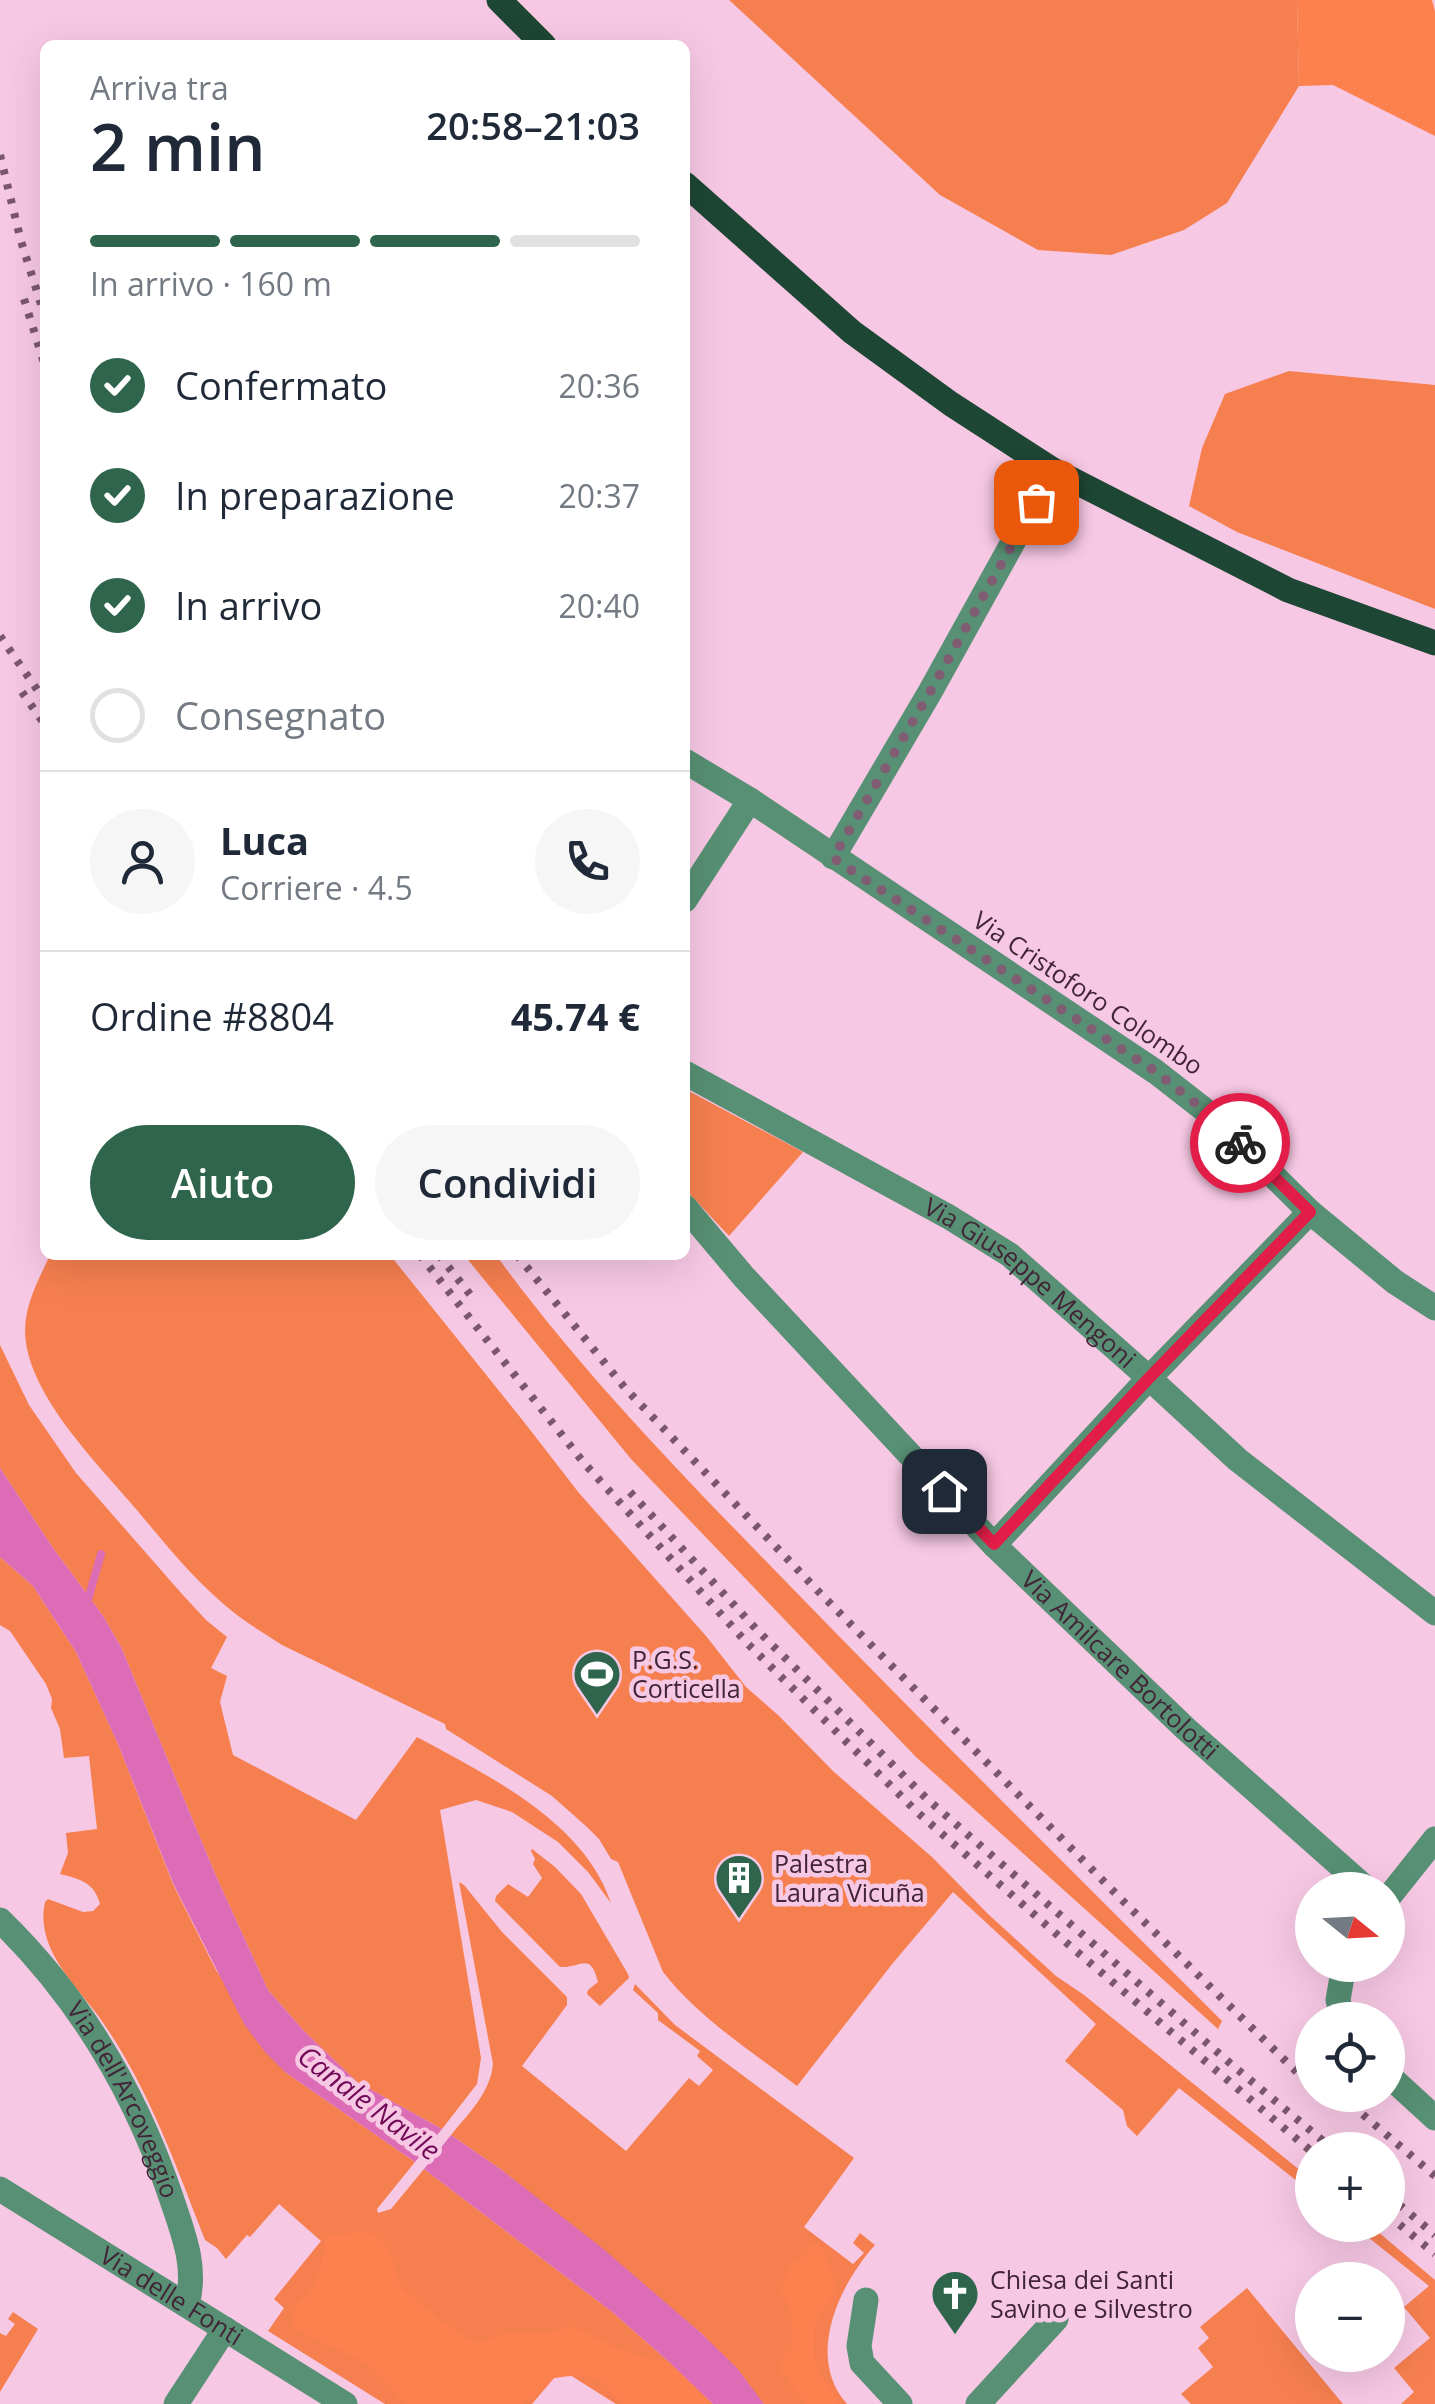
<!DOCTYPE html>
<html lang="it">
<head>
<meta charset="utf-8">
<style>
	:root { --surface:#fff; --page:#f6f6f7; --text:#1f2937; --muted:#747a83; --line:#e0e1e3; --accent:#2e654c }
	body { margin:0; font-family:"Open Sans",sans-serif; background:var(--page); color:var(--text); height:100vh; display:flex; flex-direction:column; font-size:38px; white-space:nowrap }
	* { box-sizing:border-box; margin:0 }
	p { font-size:32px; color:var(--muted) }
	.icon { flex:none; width:55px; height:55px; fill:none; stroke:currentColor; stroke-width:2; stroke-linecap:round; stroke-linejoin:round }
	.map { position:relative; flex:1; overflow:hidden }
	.drawer { position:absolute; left:40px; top:40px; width:650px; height:1220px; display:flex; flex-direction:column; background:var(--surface); border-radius:15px; box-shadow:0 10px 40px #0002 }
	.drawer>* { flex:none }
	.needle { width:65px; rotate:108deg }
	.controls { position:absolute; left:1295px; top:1872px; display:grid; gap:20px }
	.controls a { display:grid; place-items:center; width:110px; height:110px; border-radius:50%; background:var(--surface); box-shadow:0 10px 40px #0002; font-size:50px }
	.pin { position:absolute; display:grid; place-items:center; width:85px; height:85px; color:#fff; margin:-42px; border-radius:20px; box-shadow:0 5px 15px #0006 }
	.courier { position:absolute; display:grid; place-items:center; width:100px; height:100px; margin:-50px; border:8px solid #e11d48; border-radius:50%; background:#fff; color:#222; box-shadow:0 2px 12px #0007 }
	.headline em { font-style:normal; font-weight:600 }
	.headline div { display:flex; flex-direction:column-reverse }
	.headline { display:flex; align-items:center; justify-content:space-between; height:170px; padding:0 50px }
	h1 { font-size:65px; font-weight:600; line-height:75px }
	.bar { display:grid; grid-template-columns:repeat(4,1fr); gap:15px 10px; align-content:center; height:120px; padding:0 50px }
	.bar i { height:12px; border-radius:8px; background:var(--line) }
	.bar .current { background:var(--accent) }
	.bar p { grid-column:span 4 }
	.line { display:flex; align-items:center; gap:25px; padding:0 50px; border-top:2px solid var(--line) }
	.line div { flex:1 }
	.round { display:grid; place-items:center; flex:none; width:105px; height:105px; border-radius:52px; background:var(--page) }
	ol { padding:0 50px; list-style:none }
	li { display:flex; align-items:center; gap:30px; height:110px }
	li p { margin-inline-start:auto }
	li .icon { padding:10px; border-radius:50%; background:var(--accent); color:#fff; stroke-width:4 }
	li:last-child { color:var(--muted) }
	li i { width:55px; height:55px; border:5px solid var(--line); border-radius:50% }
	.button { display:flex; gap:20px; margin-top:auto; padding:20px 50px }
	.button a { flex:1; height:115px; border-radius:60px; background:var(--accent); color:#fff; font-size:40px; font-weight:600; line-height:115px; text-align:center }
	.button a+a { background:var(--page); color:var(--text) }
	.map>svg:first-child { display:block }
	.green { fill:#f67f4f }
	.forest { fill:#fc814f }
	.water { fill:#dc6cb6 }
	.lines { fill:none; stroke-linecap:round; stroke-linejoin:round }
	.stream { stroke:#dc6cb6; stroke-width:8 }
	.minor { stroke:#579074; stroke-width:25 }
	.major { stroke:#1e4634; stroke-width:25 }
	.rail { stroke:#7b576d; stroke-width:8; stroke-dasharray:5 10; stroke-linecap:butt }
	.done { stroke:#815d74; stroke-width:10; stroke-dasharray:0 18 }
	.route { stroke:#e11d48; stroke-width:12 }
	.labels { text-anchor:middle; stroke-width:9; stroke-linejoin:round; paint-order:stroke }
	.street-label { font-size:25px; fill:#422437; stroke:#f7c8e4 }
	.poi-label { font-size:25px; fill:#422437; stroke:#f7c8e4; text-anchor:start }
	.water-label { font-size:28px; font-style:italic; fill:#720958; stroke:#f7c8e4 }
</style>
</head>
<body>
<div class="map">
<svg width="1435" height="2404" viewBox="0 0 1435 2404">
	<rect width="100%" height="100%" fill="#f7c8e4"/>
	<path class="green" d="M729,0H1297L1299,86L1227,203L1184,230L1111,255L1038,250L940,195Z
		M1289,371L1435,385V609L1237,532L1189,506L1202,448L1225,394Z
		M685,1089L803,1152L729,1236L685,1189Z
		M50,1255H390L524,1422L579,1493L706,1636L746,1687L779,1716L834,1772L932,1857L988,1914L1056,1976L1084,1995L1312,2180V2193L1179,2088L1137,2136L1127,2126L1123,2110L1065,2061L1096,2024L953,1892L893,1963L797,2086C751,2051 699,2018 663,1972L618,1862L611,1859L599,1839L587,1827L552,1796L446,1729L445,1724L282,1645C267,1635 251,1626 237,1615C198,1585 167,1546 136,1509C98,1464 35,1402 26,1343C21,1311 37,1283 50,1255Z
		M464,1255H496C584,1376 690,1483 794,1590C935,1735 1079,1878 1222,2021L1218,2029L915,1756L631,1459Z
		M0,1345L29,1405L76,1473L182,1594L206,1620L227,1637L211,1668L227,1676L220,1702L233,1755L356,1820L417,1737C488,1776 583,1820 611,1903L588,1872L558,1842L512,1812L476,1800L440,1810L481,2058L477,2084L442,2129L357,2082L304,2031L268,1990L216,1876L121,1647L103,1616L53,1548L0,1468Z
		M0,1557L33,1586L76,1652L118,1744L173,1884L216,1970L285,2072L415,2162L377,2209L378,2213L391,2209L424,2169L611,2311L667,2360L713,2404H616L570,2375L554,2378L532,2404H385L268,2331L284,2308L274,2299L321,2241L279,2204L250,2237L247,2235L226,2259L217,2248L205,2240C175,2163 147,2084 99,2017C74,1983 35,1948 45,1902L48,1899L83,1912L93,1911L100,1904C94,1882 80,1879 60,1874L68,1853L66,1833L97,1829L89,1756L64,1758L60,1729L51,1708L52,1699L46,1684L10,1631L0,1625Z
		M532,1849L555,1867L581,1894L628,1974L629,1978L600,2006L587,1994L588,1990L598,1982C590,1951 582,1968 560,1967L495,1901L496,1896L508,1884L528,1897L542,1878L533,1864L535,1859L531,1851Z
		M459,1882L464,1885L502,1932L567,1997V2005L522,2066L626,2151L689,2078L699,2086L713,2070L697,2056L700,2051L658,2020V2013L633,1990L635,1984L675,2025L854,2158L804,2227L853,2264L864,2253L853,2243L860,2233L875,2245C839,2285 805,2357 847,2404H764L701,2333L503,2171L451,2135C469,2113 490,2093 493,2064Z
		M1353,2225H1370L1435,2280V2404H1401L1414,2392L1394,2368L1430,2338L1404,2307L1429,2286Z
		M1247,2288L1343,2404H1191L1181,2394L1213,2367L1198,2348L1209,2338L1200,2327Z
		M13,2312L38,2329L0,2392V2333L6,2336L15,2324L8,2319Z"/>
	<path class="forest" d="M1297,0H1432L1435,11V136L1333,85L1299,86Z
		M357,2232L374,2234L389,2250L401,2287L442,2322L474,2343L515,2332L548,2334L571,2326C597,2338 639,2363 667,2360L713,2404H622L599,2379L578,2375L554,2378L540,2393L522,2404H407L402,2401C395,2393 388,2383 380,2375C356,2352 320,2345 292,2327C293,2294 305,2306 315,2285C322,2271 323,2251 327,2236Z
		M811,2244C830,2245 831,2273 836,2289C830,2300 824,2306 818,2315C814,2322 814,2331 814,2339C812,2374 826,2376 839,2404H806L780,2370L785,2355L793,2347C793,2324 792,2309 781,2289L789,2268L809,2252Z"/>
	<path class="water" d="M0,1468L53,1548L103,1616L121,1647L216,1876L268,1990L304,2031L357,2082L442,2129L415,2162L285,2072L265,2052L244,2024L173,1883L118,1744L76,1652L33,1586L0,1557Z
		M451,2135L503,2171L601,2247L701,2333L737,2368L764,2404H713L667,2360L611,2311L424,2169Z"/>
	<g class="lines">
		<path class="stream" d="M87,1603L101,1554"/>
		<g class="minor">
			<path d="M685,761L750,800L1156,1072L1215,1118L1310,1212L1395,1282L1435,1308"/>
			<path d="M833,857L930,692L1053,470"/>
			<path d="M685,900L750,800"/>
			<path id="s1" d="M685,1073L949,1217L1010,1255L1149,1378L1238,1460L1435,1613"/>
			<path id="s2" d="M685,1207L744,1277L994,1545L1186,1729L1368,1890"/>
			<path d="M994,1545L1149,1378L1310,1212"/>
			<path d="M1388,1898L1435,1839"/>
			<path id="s3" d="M0,1920C81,1999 136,2093 172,2200C184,2236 197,2267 187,2305"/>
			<path d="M1343,2020L1338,2000L1344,1965"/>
			<path d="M1388,2075L1435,2118"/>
			<path id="s4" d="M0,2189L345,2404"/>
			<path d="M866,2300L859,2346L862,2363L900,2404"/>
			<path d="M176,2404L225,2329"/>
			<path d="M978,2404L1056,2319"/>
		</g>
		<path class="major" d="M499,0L544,45
			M685,184L852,332L951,404L1053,470L1288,590L1435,643"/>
		<path class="rail" d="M0,155L21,241L45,317
			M24,299L45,366
			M0,636L45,701
			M22,692L45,725
			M420,1255L584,1463L747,1643L917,1812L1069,1945L1312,2152
			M439,1255L476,1302
			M517,1255L625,1388L817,1590L1124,1902L1312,2087
			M630,1492L757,1630L927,1799L1231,2064L1334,2150
			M1340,2095L1435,2176
			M1388,2195L1435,2235
			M1388,2215L1435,2254"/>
	</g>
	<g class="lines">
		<path class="done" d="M1036,502L930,692L833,858L1156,1072L1214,1118L1240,1143"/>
		<path class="route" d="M944,1491L994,1544L1149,1378L1310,1212L1240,1143"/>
	</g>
	<defs>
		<g id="stadium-pin" transform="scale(2.5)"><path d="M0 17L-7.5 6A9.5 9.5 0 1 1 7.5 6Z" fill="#2e654c" stroke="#f7c8e4"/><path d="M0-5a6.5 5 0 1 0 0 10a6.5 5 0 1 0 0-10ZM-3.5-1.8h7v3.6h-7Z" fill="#fff"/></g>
		<g id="building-pin" transform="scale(2.5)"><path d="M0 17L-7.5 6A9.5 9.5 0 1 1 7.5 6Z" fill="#2e654c" stroke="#f7c8e4"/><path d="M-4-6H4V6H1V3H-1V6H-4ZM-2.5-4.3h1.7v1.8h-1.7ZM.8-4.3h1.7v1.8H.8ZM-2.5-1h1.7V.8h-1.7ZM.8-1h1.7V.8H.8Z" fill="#fff"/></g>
		<g id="church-pin" transform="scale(2.5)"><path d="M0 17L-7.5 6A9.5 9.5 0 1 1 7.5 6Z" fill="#2e654c" stroke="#f7c8e4"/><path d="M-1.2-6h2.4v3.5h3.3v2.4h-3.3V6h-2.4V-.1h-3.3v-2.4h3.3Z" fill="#fff"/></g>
	</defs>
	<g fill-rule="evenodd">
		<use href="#stadium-pin" x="597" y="1674"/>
		<use href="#building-pin" x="739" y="1878"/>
		<use href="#church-pin" x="955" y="2294"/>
	</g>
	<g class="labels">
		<g class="street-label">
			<text transform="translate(1088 993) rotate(34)" y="9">Via Cristoforo Colombo</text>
			<text dy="9" stroke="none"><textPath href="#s1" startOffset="405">Via Giuseppe Mengoni</textPath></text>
			<text dy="9" stroke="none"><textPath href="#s2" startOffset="632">Via Amilcare Bortolotti</textPath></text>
			<text dy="9" stroke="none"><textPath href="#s3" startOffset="220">Via dell'Arcoveggio</textPath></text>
			<text dy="9" stroke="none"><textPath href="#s4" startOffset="202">Via delle Fonti</textPath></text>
		</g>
		<g class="poi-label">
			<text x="632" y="1669">P.G.S.<tspan x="632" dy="29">Corticella</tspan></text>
			<text x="774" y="1873">Palestra<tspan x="774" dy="29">Laura Vicuña</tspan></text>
			<text x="990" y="2289">Chiesa dei Santi<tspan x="990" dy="29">Savino e Silvestro</tspan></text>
		</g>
		<g class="water-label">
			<text transform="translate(369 2103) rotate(37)" y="10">Canale Navile</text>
		</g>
	</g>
</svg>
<div class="controls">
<a><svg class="needle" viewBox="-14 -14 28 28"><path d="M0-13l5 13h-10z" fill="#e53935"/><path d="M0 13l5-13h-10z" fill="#747a83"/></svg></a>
<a><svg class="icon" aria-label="locate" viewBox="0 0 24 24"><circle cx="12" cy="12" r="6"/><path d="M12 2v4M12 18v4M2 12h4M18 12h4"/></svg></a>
<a>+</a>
<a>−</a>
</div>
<div class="pin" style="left:1036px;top:502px;background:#ea580c"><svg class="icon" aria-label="bag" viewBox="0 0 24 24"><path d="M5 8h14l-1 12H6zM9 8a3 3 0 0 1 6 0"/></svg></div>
<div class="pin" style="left:944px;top:1491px;background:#1f2937"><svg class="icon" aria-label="home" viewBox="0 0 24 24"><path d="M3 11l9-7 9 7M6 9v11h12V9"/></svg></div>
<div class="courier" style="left:1240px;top:1143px"><svg class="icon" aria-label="bike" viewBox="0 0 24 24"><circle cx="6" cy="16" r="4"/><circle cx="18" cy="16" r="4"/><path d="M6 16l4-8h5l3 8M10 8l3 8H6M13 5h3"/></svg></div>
<section class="drawer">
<div class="headline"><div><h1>2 min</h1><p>Arriva tra</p></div><em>20:58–21:03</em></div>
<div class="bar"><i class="current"></i><i class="current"></i><i class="current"></i><i></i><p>In arrivo · 160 m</p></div>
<ol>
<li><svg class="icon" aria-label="check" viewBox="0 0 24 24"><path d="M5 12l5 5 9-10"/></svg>Confermato<p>20:36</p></li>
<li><svg class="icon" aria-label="check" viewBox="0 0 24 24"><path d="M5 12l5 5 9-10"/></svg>In preparazione<p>20:37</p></li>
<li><svg class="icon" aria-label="check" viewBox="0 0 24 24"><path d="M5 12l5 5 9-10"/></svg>In arrivo<p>20:40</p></li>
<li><i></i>Consegnato</li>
</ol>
<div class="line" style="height:180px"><a class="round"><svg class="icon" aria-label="person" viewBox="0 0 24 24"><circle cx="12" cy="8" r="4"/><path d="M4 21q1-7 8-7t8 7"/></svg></a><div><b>Luca</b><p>Corriere · 4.5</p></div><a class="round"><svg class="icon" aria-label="phone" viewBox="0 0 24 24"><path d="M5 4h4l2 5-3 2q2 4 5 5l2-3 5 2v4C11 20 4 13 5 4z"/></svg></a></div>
<div class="line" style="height:130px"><div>Ordine #8804</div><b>45.74 €</b></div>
<div class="button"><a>Aiuto</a><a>Condividi</a></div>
</section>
</div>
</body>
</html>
